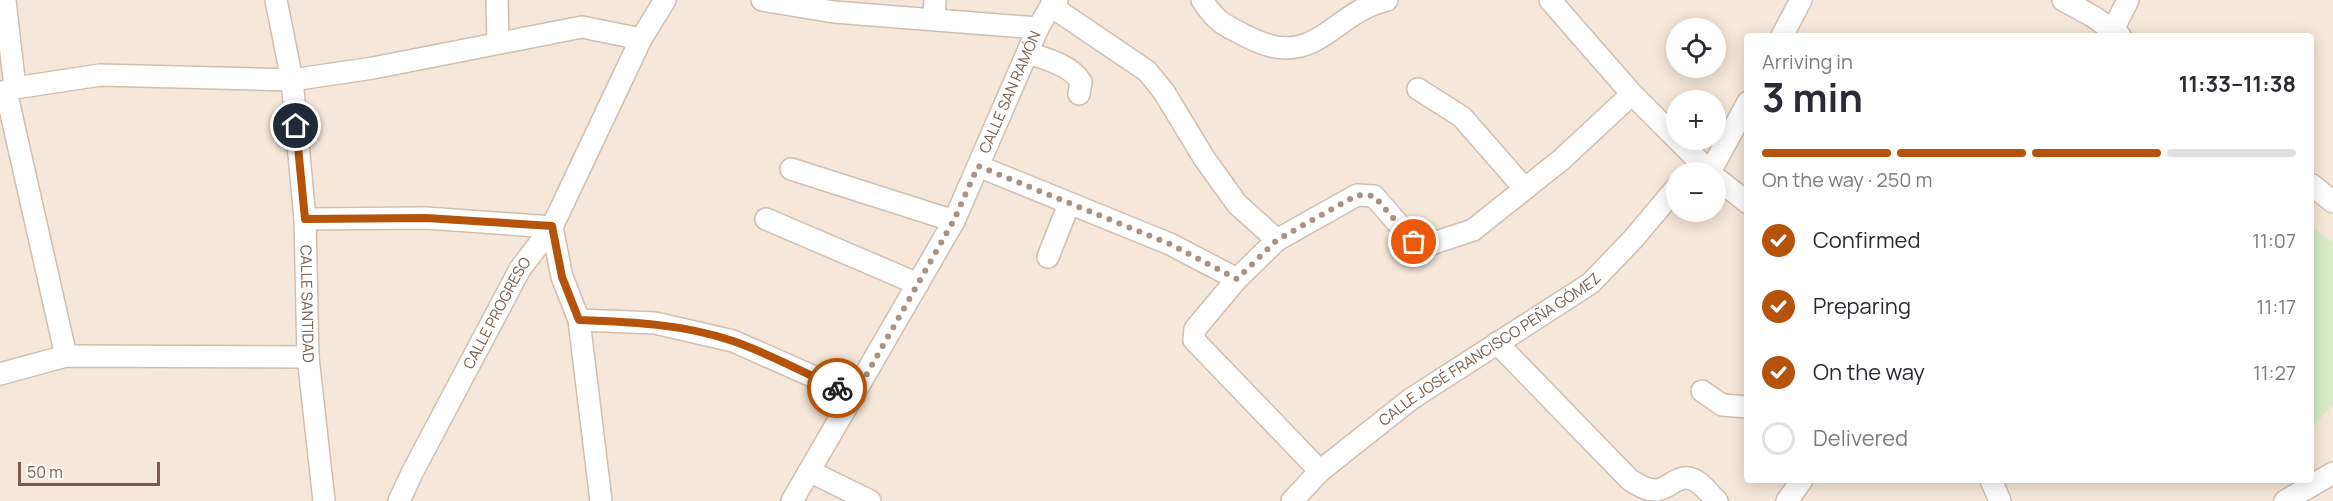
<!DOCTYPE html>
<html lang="en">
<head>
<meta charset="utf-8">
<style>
	:root { --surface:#fff; --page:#f7f7f7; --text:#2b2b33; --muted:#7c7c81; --line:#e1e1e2; --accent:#b45309 }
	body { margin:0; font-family:Manrope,sans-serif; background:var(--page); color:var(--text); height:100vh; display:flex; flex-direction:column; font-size:22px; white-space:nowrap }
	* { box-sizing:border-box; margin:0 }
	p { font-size:20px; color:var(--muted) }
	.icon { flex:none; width:33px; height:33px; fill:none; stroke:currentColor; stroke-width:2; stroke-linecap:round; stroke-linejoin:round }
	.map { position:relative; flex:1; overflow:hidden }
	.sheet { position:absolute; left:1744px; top:33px; width:570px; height:450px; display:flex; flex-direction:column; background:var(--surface); border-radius:6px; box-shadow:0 3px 15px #0003 }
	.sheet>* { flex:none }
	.fabs { position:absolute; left:1666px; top:18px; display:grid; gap:12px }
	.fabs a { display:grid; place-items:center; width:60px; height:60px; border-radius:50%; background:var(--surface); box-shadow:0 3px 15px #0003; font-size:30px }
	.scale { position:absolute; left:18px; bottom:15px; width:142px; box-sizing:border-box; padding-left:6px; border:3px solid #7a5c4d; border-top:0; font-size:16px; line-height:21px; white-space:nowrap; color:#7a5c4d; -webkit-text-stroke:4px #fffaf3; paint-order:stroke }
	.pin { position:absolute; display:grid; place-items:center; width:51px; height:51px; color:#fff; margin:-26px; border:3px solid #fff; border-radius:50%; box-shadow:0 2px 6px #0007 }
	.courier { position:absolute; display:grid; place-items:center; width:60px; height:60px; margin:-30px; border:4px solid #b45309; border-radius:50%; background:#fff; color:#222; box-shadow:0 2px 8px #0007 }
	.head em { font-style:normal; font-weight:700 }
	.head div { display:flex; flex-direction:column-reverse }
	.head { display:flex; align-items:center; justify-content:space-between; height:102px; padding:0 18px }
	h1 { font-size:39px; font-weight:700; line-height:45px }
	.bar { display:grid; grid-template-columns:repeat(4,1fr); gap:9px 6px; align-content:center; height:72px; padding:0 18px }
	.bar i { height:8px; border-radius:4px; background:var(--line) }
	.bar .on { background:var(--accent) }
	.bar p { grid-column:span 4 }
	ol { padding:0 18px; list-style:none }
	li { display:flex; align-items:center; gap:18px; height:66px }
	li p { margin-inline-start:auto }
	li .icon { padding:6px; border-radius:50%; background:var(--accent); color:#fff; stroke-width:4 }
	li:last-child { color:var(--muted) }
	li i { width:33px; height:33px; border:3px solid var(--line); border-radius:50% }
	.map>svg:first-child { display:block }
	.residential { fill:#f5e8da; fill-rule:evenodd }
	.green { fill:#d8ecc9 }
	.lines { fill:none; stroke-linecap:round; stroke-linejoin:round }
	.minor-casing { stroke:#d1beb0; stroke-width:24 }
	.minor { stroke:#fff; stroke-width:21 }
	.done { stroke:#a89285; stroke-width:6; stroke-dasharray:0 10.8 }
	.route { stroke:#b45309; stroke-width:8 }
	.labels { text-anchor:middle; stroke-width:4.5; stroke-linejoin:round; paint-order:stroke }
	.street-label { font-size:15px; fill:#7a5c4d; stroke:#fffaf3 }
</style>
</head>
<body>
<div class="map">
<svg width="2333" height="501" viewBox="0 0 2333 501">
	<rect width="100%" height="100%" fill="#fdf6ec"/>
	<path class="residential" d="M0,0H2333V501H0ZM1677,28H1716V68H1677ZM1748,36H2312V480H1748ZM1677,100H1716V140H1677ZM1677,172H1716V212H1677Z"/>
	<path class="green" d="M2312,227L2333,242V405L2312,427Z"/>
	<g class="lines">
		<g class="minor-casing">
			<g id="minor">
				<path d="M5,0L15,88"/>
				<path id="s1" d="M276,0L292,80L305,219L308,357L324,501"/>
				<path d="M497,0L498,42"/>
				<path d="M762,0L834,12L1038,28"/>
				<path d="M1202,0C1217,23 1224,25 1248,37C1315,72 1331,13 1387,0"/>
				<path d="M1550,0L1632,94L1710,172"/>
				<path d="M2063,0L2094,17L2120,36"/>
				<path d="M1051,6L1147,71L1164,92L1204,158L1237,204L1277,240"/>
				<path d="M934,19L935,0"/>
				<path d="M1782,36L1801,0"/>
				<path d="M2110,36L2128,0"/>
				<path d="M1028,53C1046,59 1071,65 1081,82L1079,94"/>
				<path d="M1418,89L1462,117L1525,189"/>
				<path d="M6,91L66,356"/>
				<path d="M0,93L15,88L100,75L292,80L373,68L582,27L641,39"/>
				<path d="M978,166L1170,244L1237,279"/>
				<path d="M791,169L954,221"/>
				<path d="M1710,172L1748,102"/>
				<path d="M1716,178L1748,203"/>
				<path d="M2312,185L2333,202"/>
				<path d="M305,219L426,218L552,227L562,277L579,320L601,501"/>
				<path d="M766,219L918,284"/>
				<path d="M1048,257L1069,204"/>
				<path d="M579,320L655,323L733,341L855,395"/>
				<path d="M1497,343L1630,480C1638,485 1647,491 1657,490C1671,488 1680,471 1696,481C1704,485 1710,495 1717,501"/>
				<path d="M0,374L66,356L308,357"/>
				<path d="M1702,391L1722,405L1748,407"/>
				<path d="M809,471L870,501"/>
				<path d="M1320,471L1194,340L1195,329L1237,279L1277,240L1357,195L1374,196L1414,242L1428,245L1473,230L1561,160L1632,94"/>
				<path d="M1991,480L2000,501"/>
				<path id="s2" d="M399,501L413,471L520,269L552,227L641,39L665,0"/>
				<path id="s3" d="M792,501L954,221L1038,28L1051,6L1057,0"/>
				<path id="s4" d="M1292,501L1320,471L1411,399L1591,283L1634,238L1677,187"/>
				<path d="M1787,501L1802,480"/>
				<path d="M2285,501L2333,473"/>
			</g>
		</g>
		<use href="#minor" class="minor"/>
	</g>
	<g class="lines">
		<path class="done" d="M837,388L855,395L954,220L978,166L1170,244L1237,279L1277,240L1357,195L1374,196L1414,242"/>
		<path class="route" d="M296,126L305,219L426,218L552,226L562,277L579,320C632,322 683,324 733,341C768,353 803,372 837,388"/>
	</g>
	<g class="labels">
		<g class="street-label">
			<text dy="5" stroke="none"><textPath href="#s3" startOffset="464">CALLE SAN RAMÓN</textPath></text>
			<text dy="5" stroke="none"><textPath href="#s1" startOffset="306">CALLE SANTIDAD</textPath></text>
			<text dy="5" stroke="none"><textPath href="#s2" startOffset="212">CALLE PROGRESO</textPath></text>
			<text dy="5" stroke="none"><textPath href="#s4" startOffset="250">CALLE JOSÉ FRANCISCO PEÑA GÓMEZ</textPath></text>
		</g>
	</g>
</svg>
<div class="fabs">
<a><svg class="icon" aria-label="locate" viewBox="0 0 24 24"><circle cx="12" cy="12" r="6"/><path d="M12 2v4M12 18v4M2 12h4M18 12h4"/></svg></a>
<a>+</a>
<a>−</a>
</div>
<div class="scale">50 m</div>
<div class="pin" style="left:1414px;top:242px;background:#ea580c"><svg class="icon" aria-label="bag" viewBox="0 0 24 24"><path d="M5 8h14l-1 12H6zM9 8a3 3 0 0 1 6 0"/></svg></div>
<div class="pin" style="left:296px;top:126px;background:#1f2937"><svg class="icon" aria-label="home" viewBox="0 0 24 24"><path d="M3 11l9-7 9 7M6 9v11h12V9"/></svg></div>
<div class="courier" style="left:837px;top:388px"><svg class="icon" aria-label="bike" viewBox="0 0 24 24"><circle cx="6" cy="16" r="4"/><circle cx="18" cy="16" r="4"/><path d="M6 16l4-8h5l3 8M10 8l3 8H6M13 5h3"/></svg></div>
<section class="sheet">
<div class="head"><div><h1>3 min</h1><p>Arriving in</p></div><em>11:33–11:38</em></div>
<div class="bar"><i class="on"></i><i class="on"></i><i class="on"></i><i></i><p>On the way · 250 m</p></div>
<ol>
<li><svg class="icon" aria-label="check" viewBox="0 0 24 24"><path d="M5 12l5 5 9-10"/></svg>Confirmed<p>11:07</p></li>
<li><svg class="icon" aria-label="check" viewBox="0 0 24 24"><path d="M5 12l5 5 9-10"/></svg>Preparing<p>11:17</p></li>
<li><svg class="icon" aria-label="check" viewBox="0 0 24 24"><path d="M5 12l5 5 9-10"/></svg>On the way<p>11:27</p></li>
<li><i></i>Delivered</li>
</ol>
</section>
</div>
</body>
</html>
